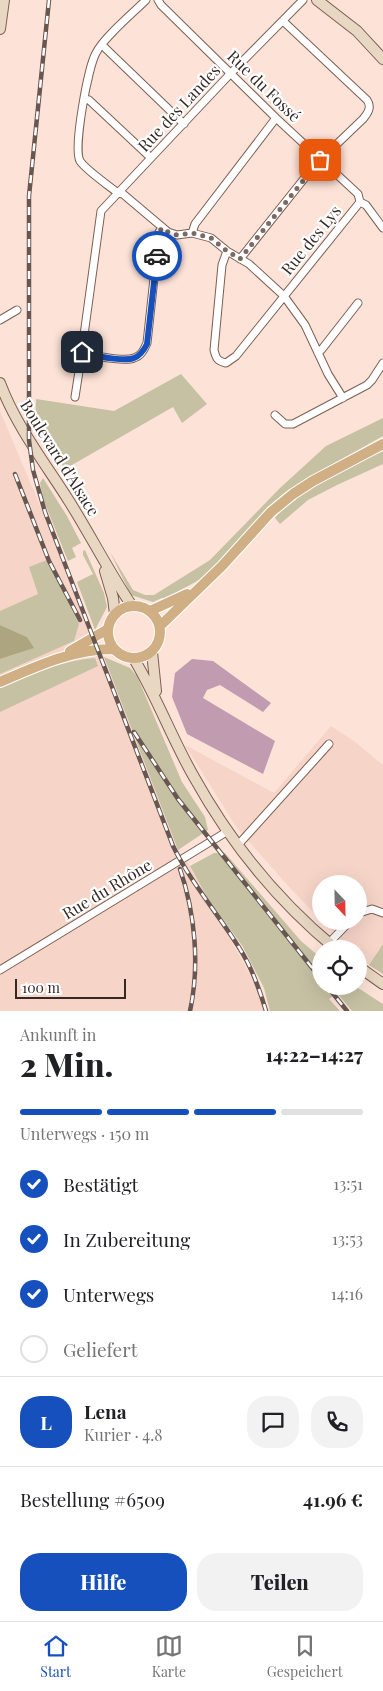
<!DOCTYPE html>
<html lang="de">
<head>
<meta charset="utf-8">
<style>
	:root { --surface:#fff; --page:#f2f2f2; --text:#202124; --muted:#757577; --line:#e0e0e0; --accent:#1650bc }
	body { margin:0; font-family:"Playfair Display",serif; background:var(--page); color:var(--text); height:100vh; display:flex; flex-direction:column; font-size:19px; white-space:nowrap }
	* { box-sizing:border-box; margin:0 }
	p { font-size:16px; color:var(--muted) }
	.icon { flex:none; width:28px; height:28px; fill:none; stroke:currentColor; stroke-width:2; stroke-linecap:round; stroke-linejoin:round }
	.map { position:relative; height:1011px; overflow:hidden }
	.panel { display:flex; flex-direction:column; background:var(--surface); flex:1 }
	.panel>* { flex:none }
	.needle { width:32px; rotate:158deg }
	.controls { position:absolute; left:312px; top:875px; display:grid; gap:10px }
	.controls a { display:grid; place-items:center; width:55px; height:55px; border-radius:50%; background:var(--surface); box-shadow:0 5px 20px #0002; font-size:25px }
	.scale { position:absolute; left:15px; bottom:12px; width:111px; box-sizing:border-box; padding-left:5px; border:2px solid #352823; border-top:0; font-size:14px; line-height:18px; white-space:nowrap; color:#352823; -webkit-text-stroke:4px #fff; paint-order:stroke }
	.pin { position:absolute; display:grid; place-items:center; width:42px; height:42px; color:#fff; margin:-21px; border-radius:10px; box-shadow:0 2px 8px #0006 }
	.courier { position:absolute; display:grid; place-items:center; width:50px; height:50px; margin:-25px; border:4px solid #1650bc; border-radius:50%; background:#fff; color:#222; box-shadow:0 1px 6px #0007 }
	.head em { font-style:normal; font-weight:800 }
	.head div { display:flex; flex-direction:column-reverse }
	.head { display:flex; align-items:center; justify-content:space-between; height:85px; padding:0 20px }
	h1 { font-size:32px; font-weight:800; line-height:38px }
	.bar { display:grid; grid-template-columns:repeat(4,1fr); gap:8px 5px; align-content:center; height:60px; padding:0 20px }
	.bar i { height:6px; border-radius:4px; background:var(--line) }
	.bar .active { background:var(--accent) }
	.bar p { grid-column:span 4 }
	.line { display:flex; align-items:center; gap:12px; padding:0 20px; border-top:1px solid var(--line) }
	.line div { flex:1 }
	.round { display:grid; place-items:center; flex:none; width:52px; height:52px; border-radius:20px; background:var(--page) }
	ol { padding:0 20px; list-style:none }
	li { display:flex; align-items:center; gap:15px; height:55px }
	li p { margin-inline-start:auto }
	li .icon { padding:5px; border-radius:50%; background:var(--accent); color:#fff; stroke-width:4 }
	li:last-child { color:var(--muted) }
	li i { width:28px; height:28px; border:2px solid var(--line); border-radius:50% }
	.action { display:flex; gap:10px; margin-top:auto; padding:10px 20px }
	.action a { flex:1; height:58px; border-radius:20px; background:var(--accent); color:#fff; font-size:20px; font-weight:800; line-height:58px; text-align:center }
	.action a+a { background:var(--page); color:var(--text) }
	.tab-bar { display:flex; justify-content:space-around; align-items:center; height:70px; border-top:1px solid var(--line); background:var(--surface); font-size:14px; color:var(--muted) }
	.tab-bar a { display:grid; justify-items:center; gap:2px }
	.tab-bar .active { color:var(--accent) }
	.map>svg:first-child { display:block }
	.built { fill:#f6d4c8 }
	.green { fill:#c7c1a4 }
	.forest { fill:#aca57f }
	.water { fill:#c19baf }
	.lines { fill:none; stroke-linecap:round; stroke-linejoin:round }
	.street-casing { stroke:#7c5f53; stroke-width:9 }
	.secondary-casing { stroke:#7c5f53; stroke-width:12 }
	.primary-casing { stroke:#fff; stroke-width:12 }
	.street { stroke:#fff; stroke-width:7 }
	.secondary { stroke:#e8d7c2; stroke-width:10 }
	.primary { stroke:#d0af84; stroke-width:10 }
	.rail-casing { stroke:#685751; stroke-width:4.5 }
	.rail { stroke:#fff; stroke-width:2.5; stroke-dasharray:8; stroke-linecap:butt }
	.done { stroke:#7b6962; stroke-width:5; stroke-dasharray:0 9 }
	.route { stroke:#1650bc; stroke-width:6 }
	.labels { text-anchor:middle; stroke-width:4.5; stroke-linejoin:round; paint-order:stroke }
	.street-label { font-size:16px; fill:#352823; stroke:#fff }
</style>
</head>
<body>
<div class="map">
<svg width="383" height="1011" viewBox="0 0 383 1011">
	<rect width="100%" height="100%" fill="#fde2d7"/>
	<path class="built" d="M0,411L104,657L178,850L190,866L270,1011H0Z
		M331,726L354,741L383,765V944L369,965L359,956V949H351L323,921H359V884H321V920L291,889L237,828L185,745L274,793Z"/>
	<path class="green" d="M181,374L207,404L182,423L173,407L65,469L35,427L36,399L114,411Z
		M383,418V436L306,479L283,494L266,510L216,566L199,580L164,599L162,598L153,602L131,595L110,552L133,590L145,595H154L210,560L280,488L326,446Z
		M383,451V464L337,485L308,500L280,524L275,518C300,483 346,470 383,451Z
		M43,478L67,516L81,543L72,548L76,557L68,561L43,499L40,483Z
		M85,550L104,593L107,607L95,630L77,582L93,574L83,555V551Z
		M47,560L79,624L74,641L0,674V659L33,648L27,637L0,625V611L38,594L29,567Z
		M104,657L130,668L137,676L182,782L205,817L208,830L178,850Z
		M95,658L98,666L0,712V687C31,674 61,661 95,658Z
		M214,853H225L301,941L321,958V986H355L383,1004V1011H352L337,993L329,999L340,1011H270L264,988L243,947L207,897L190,866Z
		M383,944V974L369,965Z"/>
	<path class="forest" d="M0,625L27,637L34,648L0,659Z"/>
	<path class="water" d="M192,659L213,661L271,703L263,712L220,685L207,690L203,698L275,741L263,774L187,734L172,697L175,673Z"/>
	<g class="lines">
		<g class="street-casing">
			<path id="street" d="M146,0C132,14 104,37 96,53C88,67 73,148 80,161C86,170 109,186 118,193L123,194L168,232L177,235L192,233L211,238L227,251L249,264L284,296L305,325L328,374L343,398
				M158,0L161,5L276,118L358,194L360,202L366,205L383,228
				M102,45L184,124
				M84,99L89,100L151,158
				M192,233L195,224L276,118
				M227,251L222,265L214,350C216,358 217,361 226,363L236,356L360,202
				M240,259L315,165L363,119C368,113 372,107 367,100L283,21
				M0,320L17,310
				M86,345C88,348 90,352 94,354C100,358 127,361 134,358C141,356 144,350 147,343L159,232L162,228
				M318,353L322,349L358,303
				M75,397L82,352L86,345L84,335L101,211L231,73L303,0
				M275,415L285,424H293L367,385L372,380L383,363
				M238,845L329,744
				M359,913L372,909L383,913
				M329,943L350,921
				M0,970L228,831"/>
		</g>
		<g class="secondary-casing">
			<path id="secondary" d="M317,0L357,31L383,59
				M0,29L4,0
				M0,383C16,426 45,463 69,501C91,536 109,572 132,606
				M105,571L113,598L115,614
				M152,652L156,691
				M134,659C157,697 172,739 194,777C230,842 279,902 336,949
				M359,967L383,984"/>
		</g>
		<g class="primary-casing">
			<path id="primary" d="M108 632a26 26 0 1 1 52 0a26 26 0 1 1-52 0Z
				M150,611L187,594
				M160,626L222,566L271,512L293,494L313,481L383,444
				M70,651L108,629
				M0,682C37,666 73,649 114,649"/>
		</g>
		<use href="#street" class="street"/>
		<use href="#secondary" class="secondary"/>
		<use href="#primary" class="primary"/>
		<g class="rail-casing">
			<path id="rail" d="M49,0L29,196V440L33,470L45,512L173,846C192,885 221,917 243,954C253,971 260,991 266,1011
				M15,474L49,561L80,620
				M134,732L178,799L321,979
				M180,869C195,913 200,965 190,1011
				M327,986L347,1011"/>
		</g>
		<use href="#rail" class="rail"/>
	</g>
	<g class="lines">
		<path class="done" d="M157,256L159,232L162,228L168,232L177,235L192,233L211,238L227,251L240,259L320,160"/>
		<path class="route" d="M82,352L86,345C88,348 90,352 94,354C100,358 127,361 134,358C140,356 144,350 147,344L157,256"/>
	</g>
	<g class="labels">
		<g class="street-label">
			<text transform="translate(264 86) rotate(44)" y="6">Rue du Fossé</text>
			<text transform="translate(179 108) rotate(-47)" y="6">Rue des Landes</text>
			<text transform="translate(311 240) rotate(-51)" y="6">Rue des Lys</text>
			<text transform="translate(60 458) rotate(58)" y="6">Boulevard d'Alsace</text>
			<text transform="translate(107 889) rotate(-31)" y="6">Rue du Rhône</text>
		</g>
	</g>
</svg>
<div class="controls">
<a><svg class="needle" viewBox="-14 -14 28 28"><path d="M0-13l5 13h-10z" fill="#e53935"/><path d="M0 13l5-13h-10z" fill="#757577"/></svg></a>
<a><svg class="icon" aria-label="locate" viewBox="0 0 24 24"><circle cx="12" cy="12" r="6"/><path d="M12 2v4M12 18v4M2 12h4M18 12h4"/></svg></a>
</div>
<div class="scale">100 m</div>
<div class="pin" style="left:320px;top:160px;background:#ea580c"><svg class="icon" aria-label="bag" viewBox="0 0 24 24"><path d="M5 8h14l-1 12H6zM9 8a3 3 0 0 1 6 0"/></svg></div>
<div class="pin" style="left:82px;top:352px;background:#1f2937"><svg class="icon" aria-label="home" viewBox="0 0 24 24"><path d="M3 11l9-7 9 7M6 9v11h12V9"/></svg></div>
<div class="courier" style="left:157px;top:256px"><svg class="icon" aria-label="car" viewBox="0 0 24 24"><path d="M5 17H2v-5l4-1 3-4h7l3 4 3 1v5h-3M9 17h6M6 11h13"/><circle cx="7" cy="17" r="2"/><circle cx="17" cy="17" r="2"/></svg></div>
</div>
<section class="panel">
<div class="head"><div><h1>2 Min.</h1><p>Ankunft in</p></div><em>14:22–14:27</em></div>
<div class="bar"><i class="active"></i><i class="active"></i><i class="active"></i><i></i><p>Unterwegs · 150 m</p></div>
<ol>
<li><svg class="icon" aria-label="check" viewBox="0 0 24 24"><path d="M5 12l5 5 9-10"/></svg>Bestätigt<p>13:51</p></li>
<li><svg class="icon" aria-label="check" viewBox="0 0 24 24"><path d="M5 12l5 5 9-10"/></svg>In Zubereitung<p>13:53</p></li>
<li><svg class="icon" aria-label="check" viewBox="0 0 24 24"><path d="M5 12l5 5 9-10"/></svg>Unterwegs<p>14:16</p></li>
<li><i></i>Geliefert</li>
</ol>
<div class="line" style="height:90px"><b class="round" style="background:var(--accent);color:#fff">L</b><div><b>Lena</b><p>Kurier · 4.8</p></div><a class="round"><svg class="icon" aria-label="chat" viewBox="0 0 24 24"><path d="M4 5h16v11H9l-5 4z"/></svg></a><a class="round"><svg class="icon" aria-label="phone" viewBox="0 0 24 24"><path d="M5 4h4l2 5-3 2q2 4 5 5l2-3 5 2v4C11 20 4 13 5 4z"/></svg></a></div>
<div class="line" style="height:65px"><div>Bestellung #6509</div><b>41.96 €</b></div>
<div class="action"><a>Hilfe</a><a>Teilen</a></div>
</section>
<nav class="tab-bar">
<a class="active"><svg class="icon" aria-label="home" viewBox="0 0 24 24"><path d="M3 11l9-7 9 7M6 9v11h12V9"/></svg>Start</a>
<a><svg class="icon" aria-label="map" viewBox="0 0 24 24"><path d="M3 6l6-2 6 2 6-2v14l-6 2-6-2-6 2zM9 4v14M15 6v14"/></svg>Karte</a>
<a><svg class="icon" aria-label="saved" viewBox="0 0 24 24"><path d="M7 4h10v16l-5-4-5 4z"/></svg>Gespeichert</a>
</nav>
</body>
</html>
